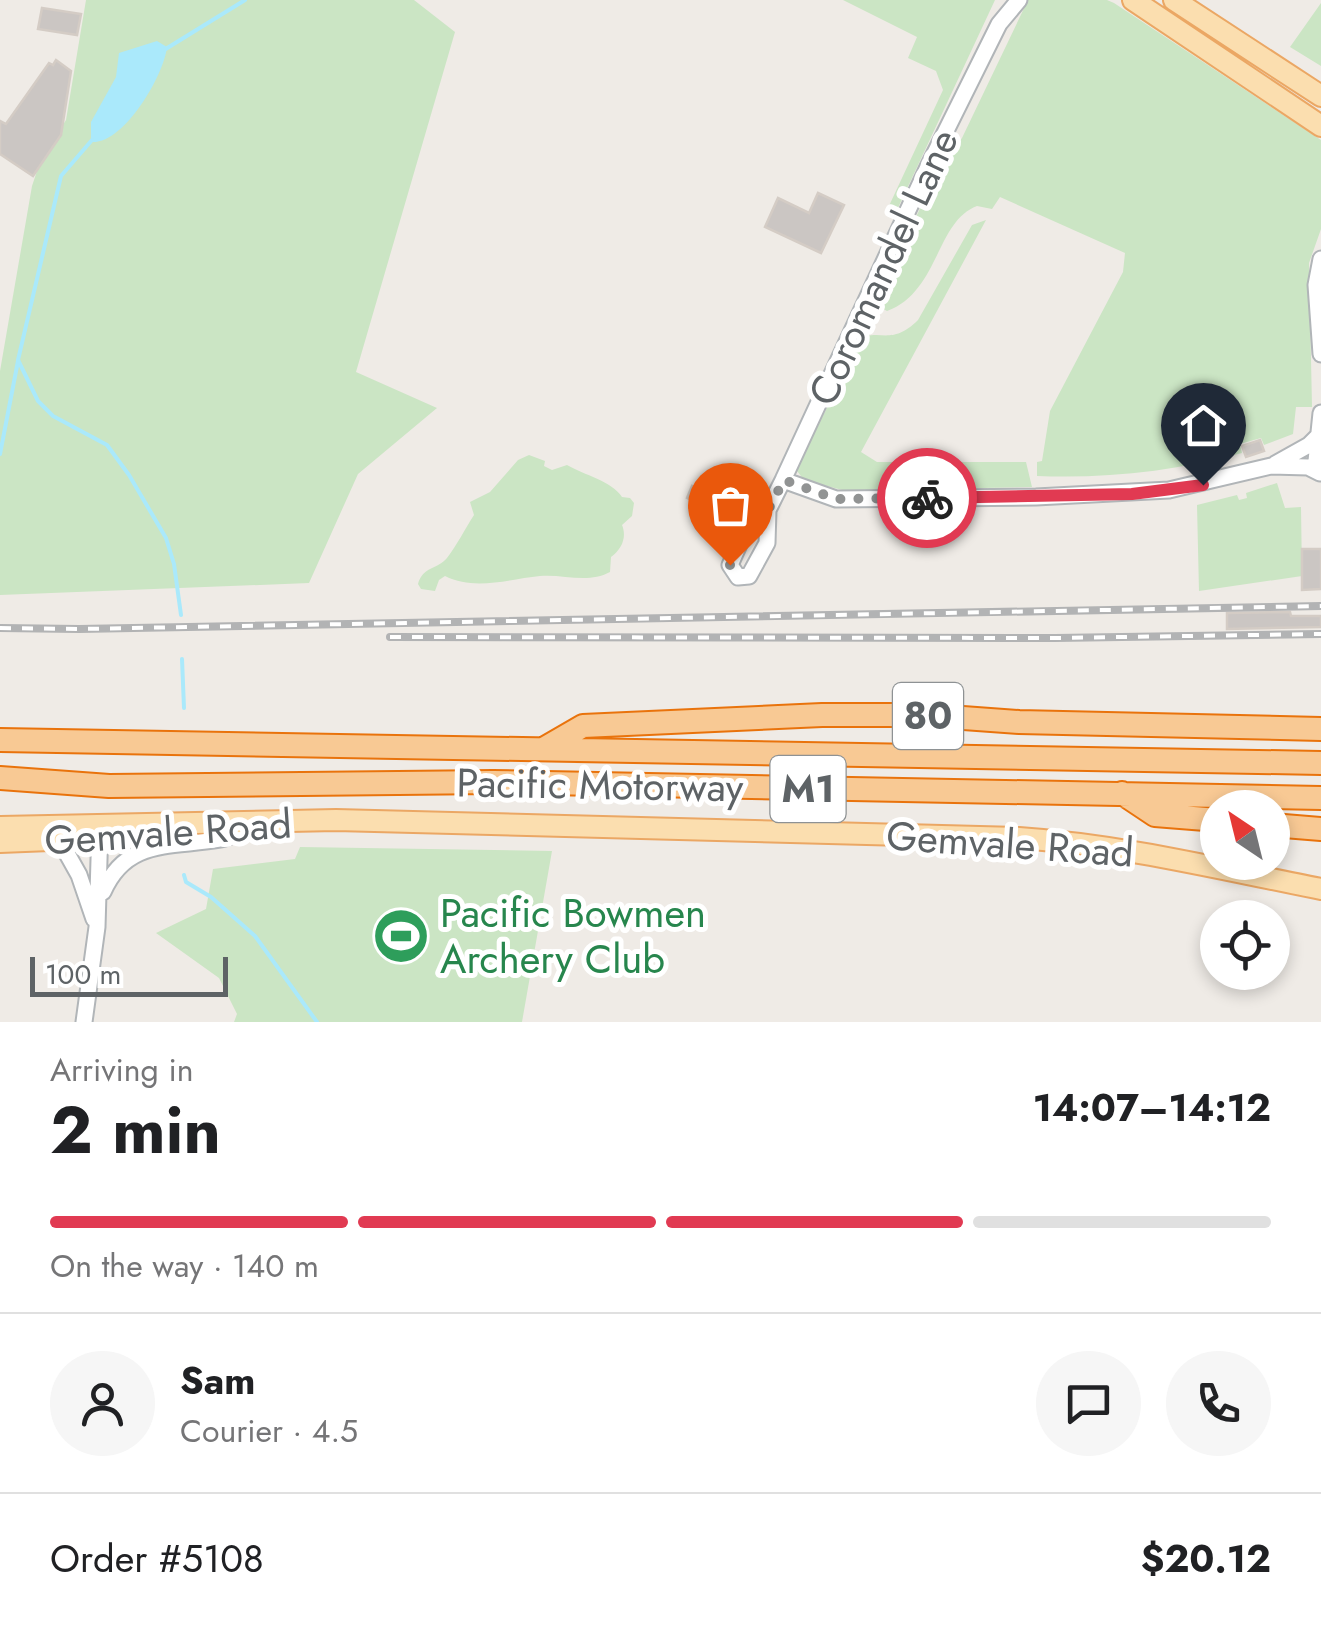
<!DOCTYPE html>
<html lang="en">
<head>
<meta charset="utf-8">
<style>
	:root { --surface:#fff; --page:#f6f6f6; --text:#202124; --muted:#757577; --line:#e0e0e0; --accent:#e13a52 }
	body { margin:0; font-family:Jost,sans-serif; background:var(--page); color:var(--text); height:100vh; display:flex; flex-direction:column; font-size:38px; white-space:nowrap }
	* { box-sizing:border-box; margin:0 }
	p { font-size:32px; color:var(--muted) }
	.icon { flex:none; width:55px; height:55px; fill:none; stroke:currentColor; stroke-width:2; stroke-linecap:round; stroke-linejoin:round }
	.map { position:relative; height:1022px; overflow:hidden }
	.panel { display:flex; flex-direction:column; background:var(--surface); flex:1 }
	.panel>* { flex:none }
	.needle { width:65px; rotate:325deg }
	.controls { position:absolute; left:1200px; top:790px; display:grid; gap:20px }
	.controls a { display:grid; place-items:center; width:90px; height:90px; border-radius:50%; background:var(--surface); box-shadow:0 5px 15px #0003; font-size:50px }
	.scale { position:absolute; left:30px; bottom:25px; width:198px; box-sizing:border-box; padding-left:10px; border:5px solid #5e6366; border-top:0; font-size:28px; line-height:35px; white-space:nowrap; color:#5e6366; -webkit-text-stroke:8px #fff; paint-order:stroke }
	.pin { position:absolute; display:grid; place-items:center; width:85px; height:85px; color:#fff; margin:-102px -42px; border-radius:50% 50% 50% 0; rotate:-45deg; box-shadow:0 0 10px #0007 }
	.pin .icon { rotate:45deg }
	.courier { position:absolute; display:grid; place-items:center; width:100px; height:100px; margin:-50px; border:8px solid #e13a52; border-radius:50%; background:#fff; color:#222; box-shadow:0 2px 12px #0007 }
	.headline em { font-style:normal; font-weight:700 }
	.headline div { display:flex; flex-direction:column-reverse }
	.headline { display:flex; align-items:center; justify-content:space-between; height:170px; padding:0 50px }
	h1 { font-size:65px; font-weight:700; line-height:75px }
	.bar { display:grid; grid-template-columns:repeat(4,1fr); gap:15px 10px; align-content:center; height:120px; padding:0 50px }
	.bar i { height:12px; border-radius:8px; background:var(--line) }
	.bar .current { background:var(--accent) }
	.bar p { grid-column:span 4 }
	.line { display:flex; align-items:center; gap:25px; padding:0 50px; border-top:2px solid var(--line) }
	.line div { flex:1 }
	.round { display:grid; place-items:center; flex:none; width:105px; height:105px; border-radius:52px; background:var(--page) }
	.map>svg:first-child { display:block }
	.green { fill:#cbe5c4 }
	.water { fill:#aae9fb }
	.lines { fill:none; stroke-linecap:round; stroke-linejoin:round }
	.stream { stroke:#aae9fb; stroke-width:4 }
	.building { fill:#cbc6c3; stroke:#d4ccc5; stroke-width:2.5 }
	.minor-casing { stroke:#b1b5b8; stroke-width:19 }
	.major-casing { stroke:#eba764; stroke-width:24 }
	.highway-casing { stroke:#e9730c; stroke-width:26 }
	.minor { stroke:#fff; stroke-width:15 }
	.major { stroke:#fbdeaf; stroke-width:20 }
	.highway { stroke:#f8c994; stroke-width:22 }
	.rail-casing { stroke:#b2b3b4; stroke-width:8 }
	.rail { stroke:#fff; stroke-width:4; stroke-dasharray:11; stroke-linecap:butt }
	.done { stroke:#919393; stroke-width:10; stroke-dasharray:0 18 }
	.route { stroke:#e13a52; stroke-width:12 }
	.labels { text-anchor:middle; stroke-width:10; stroke-linejoin:round; paint-order:stroke }
	.shield { fill:#fff; stroke:#8e9294; stroke-width:2.5 }
	.shield-label { font-size:38px; font-weight:bold; fill:#5e6366 }
	.street-label { font-size:40px; fill:#5e6366; stroke:#fff }
	.leisure-label { font-size:40px; fill:#27864d; stroke:#fff; text-anchor:start }
</style>
</head>
<body>
<div class="map">
<svg width="1321" height="1022" viewBox="0 0 1321 1022">
	<rect width="100%" height="100%" fill="#efebe6"/>
	<path class="green" d="M86,0H414L455,32L356,372L437,408L358,474L309,583L0,595V371L32,186L41,159L66,120Z
		M843,0H995L897,210L888,208L943,90L936,71L908,58L917,37Z
		M1028,0H1107L1114,3L1321,140V229L1309,263L1312,407H1296L1293,434L1264,445L1261,438L1240,444L1242,453C1176,471 1105,479 1037,476V462L1042,461L1050,411L1123,272L1125,253L1000,197L992,209L977,206C936,221 939,292 887,311L878,306L877,298L940,167L962,138Z
		M1321,3V66L1290,47Z
		M986,220L861,452L877,462H1026L1032,487L846,491L804,480L797,471L798,464L825,412L856,341C879,326 890,348 918,320L972,225Z
		M529,455L545,461L544,466L552,470L567,465C584,475 612,481 622,497L630,498L634,503L632,516L622,525C627,537 622,549 611,557L610,572C588,584 564,574 540,576C509,579 475,591 445,576L439,580L435,591L421,589L418,584C423,566 437,570 447,558C457,545 465,529 474,515L470,502L490,492L518,460Z
		M1277,483L1285,508L1301,507L1302,576L1199,591L1197,505L1237,495L1239,500L1247,498L1246,493Z
		M300,847L552,851L522,1022H234L237,1014L219,978L156,933L206,909L213,869L295,859Z"/>
	<path class="water" d="M157,41L167,47C164,75 124,145 91,142V122L116,77L119,53Z"/>
	<g class="lines">
		<path class="stream" d="M164,50L245,0
			M92,140L61,176L18,360L38,401L53,416L107,445L129,475L166,538L174,564L181,615
			M0,454L18,361
			M182,659L184,708
			M184,875L186,882L211,897L255,936L317,1022"/>
	</g>
	<path class="building" d="M42,8L81,14L77,35L38,29Z
		M56,60L71,71L61,135L33,176L0,154V121L6,124L49,63L53,65Z
		M818,193L844,205L821,253L765,227L778,198L809,213Z
		M1260,440L1264,451L1246,457L1242,446Z
		M692,486L728,503L732,493L744,498L734,520L687,498Z
		M1302,549H1321V589L1302,590Z
		M1290,612L1291,616H1321V627L1227,629V613Z"/>
	<g class="lines">
		<g class="minor-casing">
			<path id="minor" d="M1321,259L1316,285L1321,354
				M1321,413L1316,461L1321,473
				M1275,464L1309,445L1318,436
				M783,480L836,499L1036,497L1169,490L1271,466L1308,467L1320,473
				M768,510L767,543L749,576L738,577L730,565L746,529L768,510L783,480L928,167L999,24L1019,0
				M43,840L65,850L79,875L94,919
				M103,892C127,837 173,848 221,839C231,837 241,831 251,827
				M84,1022L97,927L100,826"/>
		</g>
		<g class="major-casing">
			<path id="major" d="M1133,0L1321,126
				M1174,0L1321,96
				M0,827L336,820L1019,838C1122,845 1220,869 1321,889
				M0,842L50,840"/>
		</g>
		<g class="highway-casing">
			<path id="highway" d="M0,740L1321,763
				M545,748L583,726L822,715H922L1019,722L1321,729
				M0,778L109,786L493,782L1321,798
				M1122,793L1155,815L1218,820
				M1272,825L1321,829"/>
		</g>
		<use href="#minor" class="minor"/>
		<use href="#major" class="major"/>
		<use href="#highway" class="highway"/>
		<g class="rail-casing">
			<path id="rail" d="M0,628L79,629L1321,606
				M390,637L1055,638L1321,634"/>
		</g>
		<use href="#rail" class="rail"/>
	</g>
	<g class="lines">
		<path class="done" d="M730,565L746,530L768,510L784,480L836,499L927,498"/>
		<path class="route" d="M927,498L1132,494L1203,485"/>
	</g>
	<defs>
		<g id="stadium-disc" transform="scale(2.875)"><circle r="9.5" fill="#2e9e5b" stroke="#fff"/><path d="M0-5a6.5 5 0 1 0 0 10a6.5 5 0 1 0 0-10ZM-3.5-1.8h7v3.6h-7Z" fill="#fff"/></g>
	</defs>
	<g fill-rule="evenodd">
		<use href="#stadium-disc" x="401" y="936"/>
	</g>
	<g class="labels">
		<g class="shield">
			<rect x="893" y="683" width="70" height="66" rx="8"/>
			<rect x="770.5" y="756" width="75" height="66" rx="8"/>
		</g>
		<g class="shield-label">
			<text x="928" y="729">80</text>
			<text x="808" y="802">M1</text>
		</g>
		<g class="street-label">
			<text transform="translate(883 267) rotate(-65)" y="14">Coromandel Lane</text>
			<text transform="translate(600 785) rotate(1)" y="14">Pacific Motorway</text>
			<text transform="translate(168 832) rotate(-4)" y="14">Gemvale Road</text>
			<text transform="translate(1010 844) rotate(4)" y="14">Gemvale Road</text>
		</g>
		<g class="leisure-label">
			<text x="440" y="927">Pacific Bowmen<tspan x="440" dy="46">Archery Club</tspan></text>
		</g>
	</g>
</svg>
<div class="controls">
<a><svg class="needle" viewBox="-14 -14 28 28"><path d="M0-13l5 13h-10z" fill="#e53935"/><path d="M0 13l5-13h-10z" fill="#757577"/></svg></a>
<a><svg class="icon" aria-label="locate" viewBox="0 0 24 24"><circle cx="12" cy="12" r="6"/><path d="M12 2v4M12 18v4M2 12h4M18 12h4"/></svg></a>
</div>
<div class="scale">100 m</div>
<div class="pin" style="left:730px;top:565px;background:#ea580c"><svg class="icon" aria-label="bag" viewBox="0 0 24 24"><path d="M5 8h14l-1 12H6zM9 8a3 3 0 0 1 6 0"/></svg></div>
<div class="pin" style="left:1203px;top:485px;background:#1f2937"><svg class="icon" aria-label="home" viewBox="0 0 24 24"><path d="M3 11l9-7 9 7M6 9v11h12V9"/></svg></div>
<div class="courier" style="left:927px;top:498px"><svg class="icon" aria-label="bike" viewBox="0 0 24 24"><circle cx="6" cy="16" r="4"/><circle cx="18" cy="16" r="4"/><path d="M6 16l4-8h5l3 8M10 8l3 8H6M13 5h3"/></svg></div>
</div>
<section class="panel">
<div class="headline"><div><h1>2 min</h1><p>Arriving in</p></div><em>14:07–14:12</em></div>
<div class="bar"><i class="current"></i><i class="current"></i><i class="current"></i><i></i><p>On the way · 140 m</p></div>
<div class="line" style="height:180px"><a class="round"><svg class="icon" aria-label="person" viewBox="0 0 24 24"><circle cx="12" cy="8" r="4"/><path d="M4 21q1-7 8-7t8 7"/></svg></a><div><b>Sam</b><p>Courier · 4.5</p></div><a class="round"><svg class="icon" aria-label="chat" viewBox="0 0 24 24"><path d="M4 5h16v11H9l-5 4z"/></svg></a><a class="round"><svg class="icon" aria-label="phone" viewBox="0 0 24 24"><path d="M5 4h4l2 5-3 2q2 4 5 5l2-3 5 2v4C11 20 4 13 5 4z"/></svg></a></div>
<div class="line" style="height:130px"><div>Order #5108</div><b>$20.12</b></div>
</section>
</body>
</html>
